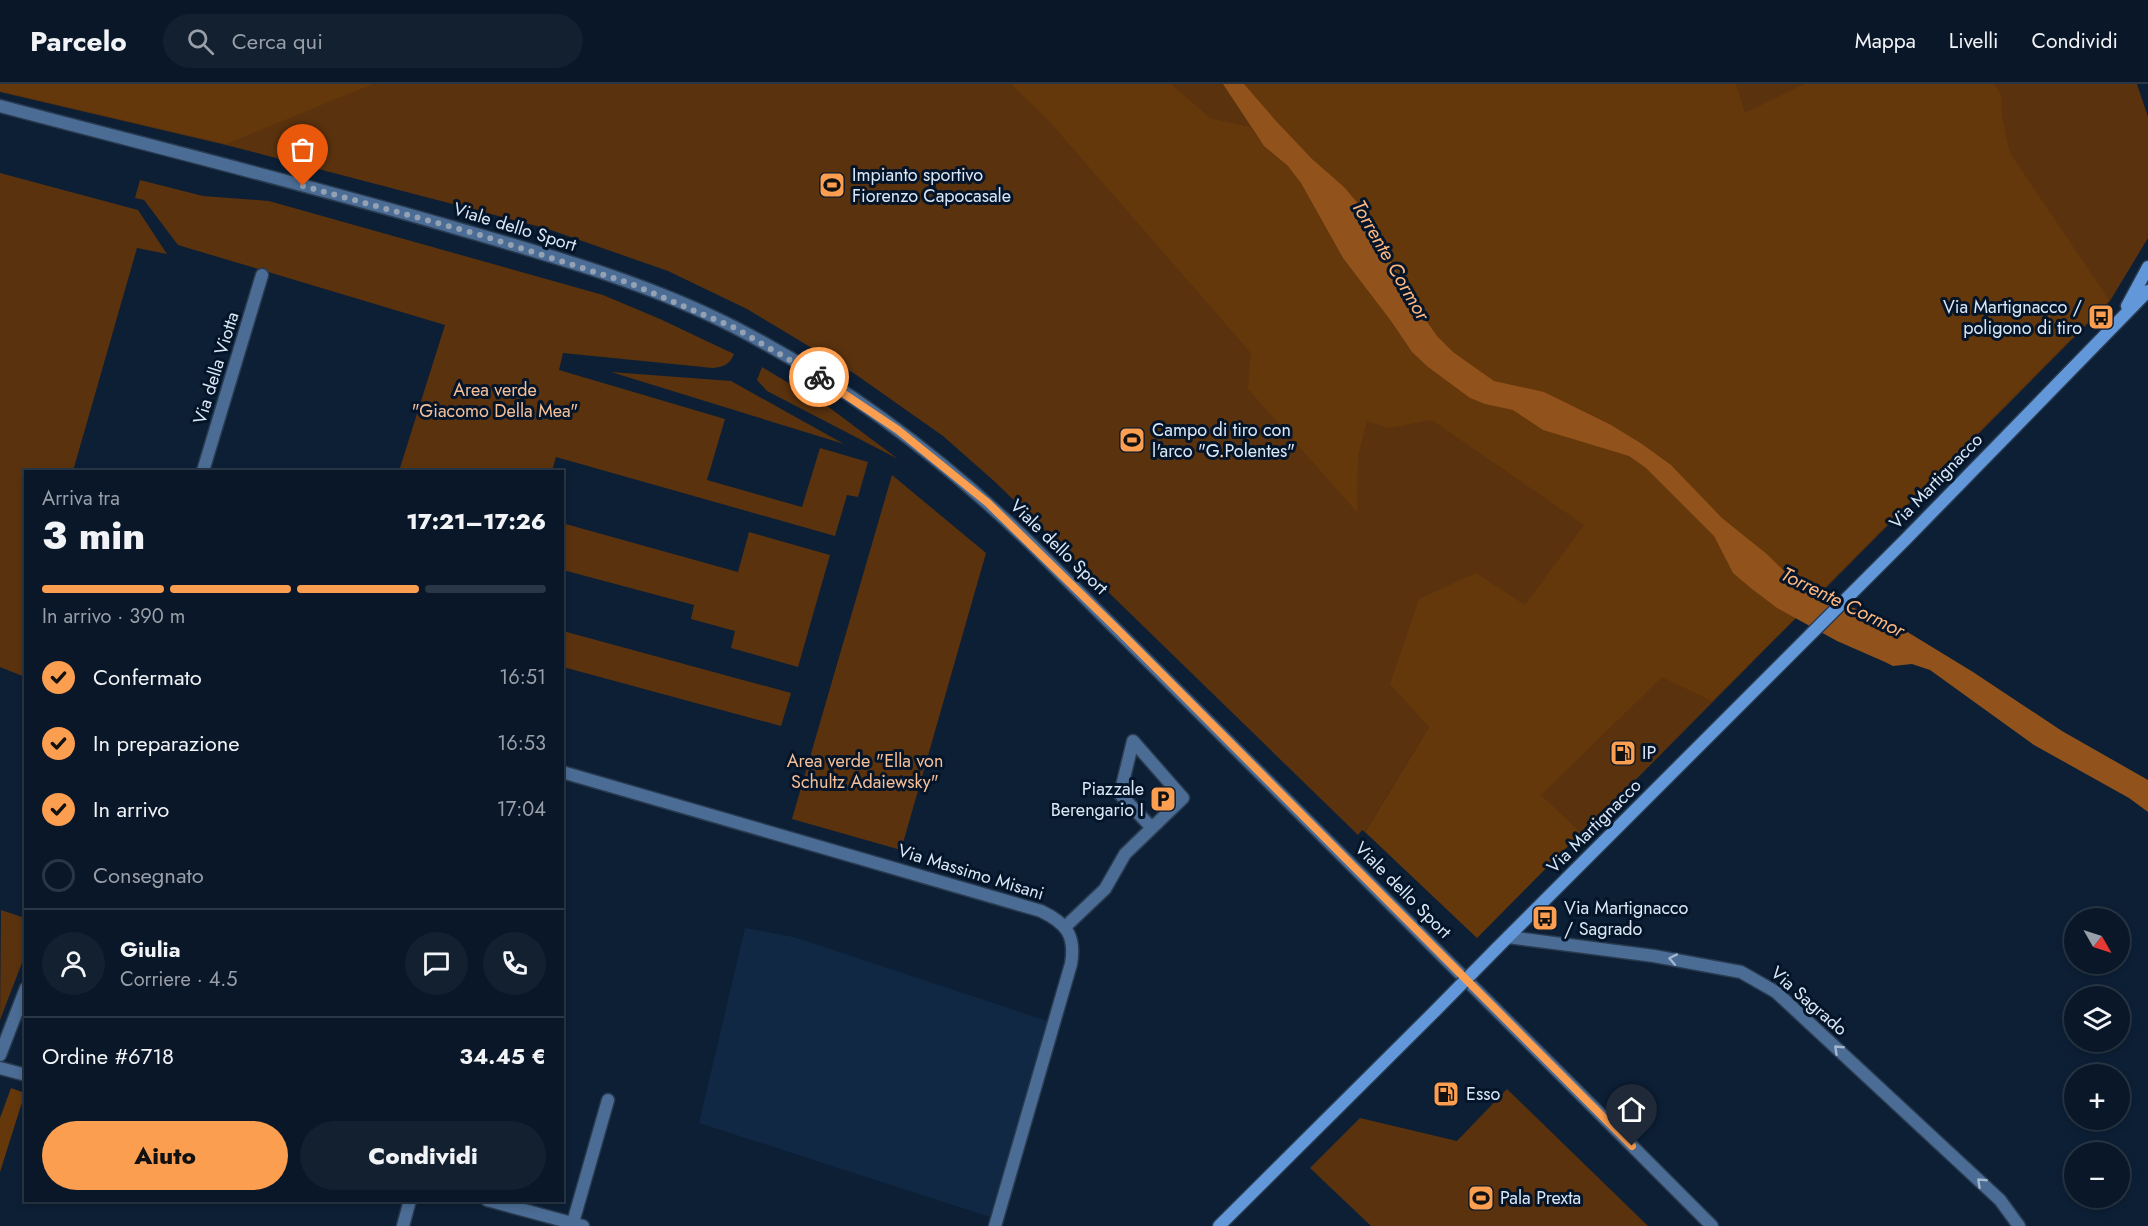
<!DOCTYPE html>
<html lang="it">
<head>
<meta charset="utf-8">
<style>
	:root { --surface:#091728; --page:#122030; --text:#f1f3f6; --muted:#999fa8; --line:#293645; --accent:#fb9e50 }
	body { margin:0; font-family:Jost,sans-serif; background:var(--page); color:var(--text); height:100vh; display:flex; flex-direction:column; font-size:22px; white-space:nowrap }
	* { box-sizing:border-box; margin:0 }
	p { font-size:20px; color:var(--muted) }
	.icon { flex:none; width:33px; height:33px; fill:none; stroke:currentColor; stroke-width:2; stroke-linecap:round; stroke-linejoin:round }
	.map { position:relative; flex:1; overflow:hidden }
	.drawer { position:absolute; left:24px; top:386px; width:540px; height:732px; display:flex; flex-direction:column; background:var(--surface); border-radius:0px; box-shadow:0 3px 9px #0003,0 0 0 2px var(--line) }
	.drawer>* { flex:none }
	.needle { width:39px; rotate:129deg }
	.buttons { position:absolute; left:2064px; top:824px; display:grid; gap:12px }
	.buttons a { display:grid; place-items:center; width:66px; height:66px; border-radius:50%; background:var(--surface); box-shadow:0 3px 9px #0003,0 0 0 2px var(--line); font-size:30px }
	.pin { position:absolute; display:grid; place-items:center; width:51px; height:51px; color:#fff; margin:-62px -26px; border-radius:50% 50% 50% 0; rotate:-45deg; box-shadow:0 0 6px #0007 }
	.pin .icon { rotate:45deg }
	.courier { position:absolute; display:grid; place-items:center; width:60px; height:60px; margin:-30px; border:4px solid #fb9e50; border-radius:50%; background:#fff; color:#222; box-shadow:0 2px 8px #0007 }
	.head em { font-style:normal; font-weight:800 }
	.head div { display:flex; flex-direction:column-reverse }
	.head { display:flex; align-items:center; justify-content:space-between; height:102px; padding:0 18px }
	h1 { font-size:39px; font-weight:800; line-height:45px }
	.bar { display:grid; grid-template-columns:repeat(4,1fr); gap:9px 6px; align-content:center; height:72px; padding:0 18px }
	.bar i { height:8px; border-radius:4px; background:var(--line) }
	.bar .selected { background:var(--accent) }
	.bar p { grid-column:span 4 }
	.line { display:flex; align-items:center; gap:15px; padding:0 18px; border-top:2px solid var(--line) }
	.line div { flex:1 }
	.round { display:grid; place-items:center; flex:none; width:63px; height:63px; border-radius:32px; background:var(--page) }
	ol { padding:0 18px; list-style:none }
	li { display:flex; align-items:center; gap:18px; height:66px }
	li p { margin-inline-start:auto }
	li .icon { padding:6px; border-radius:50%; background:var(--accent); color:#111; stroke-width:4 }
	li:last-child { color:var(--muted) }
	li i { width:33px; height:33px; border:3px solid var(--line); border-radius:50% }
	.button { display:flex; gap:12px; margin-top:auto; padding:12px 18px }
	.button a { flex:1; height:69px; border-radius:36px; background:var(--accent); color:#111; font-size:24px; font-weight:800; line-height:69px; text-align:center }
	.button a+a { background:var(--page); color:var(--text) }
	header { display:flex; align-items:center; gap:36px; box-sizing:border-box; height:84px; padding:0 30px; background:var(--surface); border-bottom:2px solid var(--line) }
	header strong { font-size:28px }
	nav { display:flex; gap:33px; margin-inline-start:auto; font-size:21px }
	.search { width:420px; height:54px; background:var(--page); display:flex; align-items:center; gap:15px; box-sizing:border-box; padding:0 21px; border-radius:33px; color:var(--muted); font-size:22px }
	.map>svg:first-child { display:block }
	.built { fill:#102843 }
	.green { fill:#5a320e }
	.forest { fill:#65380b }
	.water { fill:#91531b }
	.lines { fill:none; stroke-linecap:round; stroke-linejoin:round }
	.minor-casing { stroke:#293b50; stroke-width:15 }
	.tertiary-casing { stroke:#293b50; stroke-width:15 }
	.secondary-casing { stroke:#293b50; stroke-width:15 }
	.minor { stroke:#4b6c94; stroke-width:12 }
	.tertiary { stroke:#4b6c94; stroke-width:12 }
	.secondary { stroke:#6298d9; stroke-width:12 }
	.secondary-bridge-casing { stroke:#293b50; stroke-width:15; stroke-linecap:butt }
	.secondary-bridge { stroke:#6298d9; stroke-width:12 }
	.oneway { stroke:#a1b6cf }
	.done { stroke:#93a1b2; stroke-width:6; stroke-dasharray:0 10.8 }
	.route { stroke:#fb9e50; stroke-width:8 }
	.labels { text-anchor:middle; stroke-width:6; stroke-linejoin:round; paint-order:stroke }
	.poi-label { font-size:18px; fill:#dbe7f6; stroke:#04152a; text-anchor:start }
	.street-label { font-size:18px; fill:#dbe7f6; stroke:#04152a }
	.park-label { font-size:18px; fill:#f5bf97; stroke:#04152a }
	.water-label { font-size:20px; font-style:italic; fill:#feb77f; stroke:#04152a }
</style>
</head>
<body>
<header>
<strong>Parcelo</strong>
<div class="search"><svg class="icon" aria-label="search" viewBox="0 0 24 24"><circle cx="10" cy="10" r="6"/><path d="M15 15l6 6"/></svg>Cerca qui</div>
<nav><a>Mappa</a><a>Livelli</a><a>Condividi</a></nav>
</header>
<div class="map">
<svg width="2148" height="1142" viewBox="0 0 2148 1142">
	<rect width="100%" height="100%" fill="#0c1f35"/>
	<path class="built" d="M745,844L794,853L1047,937L990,1133L699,1039Z"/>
	<path class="green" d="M0,0H2137L2148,33V154L2110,217L1581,751L1442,622L1365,748L1362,746L1358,751L994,397L943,352L855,290L747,225L668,187L548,145L226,61L0,8Z
		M0,89L138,126L167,170L137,164L73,387H26L25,593L0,583Z
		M140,96L203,112L269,117L603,211L660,235L734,270C730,280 724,283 713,284L563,269L559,286L725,335L707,396L802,423L820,364L868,378L858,413L847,411L835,452L556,373L552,387H399L445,241L178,161L144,116L135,114Z
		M762,283L830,324L898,375L767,307L757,296Z
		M611,288L731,297L844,360Z
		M892,391L986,469L901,766L792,735Z
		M562,439L738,488L749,448L830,471L798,583L731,564L735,547L691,535L694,521L563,486Z
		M563,547L791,609L781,642L563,583Z
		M1,826L25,834V871L0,936Z
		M1507,1005L1648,1142H1371L1310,1084L1360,1034L1457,1057Z"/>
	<path class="forest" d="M0,0H373L226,60L0,7Z
		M1011,0H1171L1210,34L1250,43L1264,62L1288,82L1301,99L1343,174L1391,237L1412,268L1428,283L1470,314L1485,320L1513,326L1543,346L1629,372L1646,384L1714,452L1733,489L1777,524L1796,533L1712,617L1662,593L1541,711L1581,749L1477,854L1365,748L1429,643L1390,600L1419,515L1476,489L1525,521L1584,441L1432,336L1389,344L1367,337L1358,372L1357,428L1248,305L1251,269L1049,37Z
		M1244,0H1736L1745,29L1804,0H1994L2001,11L2002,33L2010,69L2109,216L1816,512L1796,499L1768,471L1722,434L1671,381L1642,360L1544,308L1494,297L1453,268L1437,252L1412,216L1361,123L1344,103L1312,75L1277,38Z
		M11,1004L25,1009L0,1088V1034Z"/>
	<path class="water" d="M1223,0H1244L1277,38L1312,75L1344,103L1361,123L1412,216L1437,252L1453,268L1494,297L1544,308L1611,341L1642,360L1671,381L1722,434L1768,471L1796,499L1816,512L1882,533L1896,541L1973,588L2062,647L2148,696V728L2129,714L2034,661L1930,586L1912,580L1893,582L1885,578L1837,557L1777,524L1752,505L1733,489L1714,452L1646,384L1629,372L1543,346L1513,326L1485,320L1470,314L1428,283L1412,268L1391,237L1343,174L1301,99L1288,82L1264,62Z"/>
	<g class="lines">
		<g class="minor-casing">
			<path id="minor" d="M203,387L262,191
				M562,688L1041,827C1066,839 1076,851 1071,880L995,1142
				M1065,843L1105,805L1125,770L1183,714L1133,657L1120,710L1152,744
				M1508,853L1654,872L1741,888L1776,908L2000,1116L2019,1142
				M0,971L26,904
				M0,984L26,991
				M487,1116L583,1142
				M403,1142L410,1116
				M572,1142L608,1016"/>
		</g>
		<g class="tertiary-casing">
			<path id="tertiary" d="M0,22C151,62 302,99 452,143C548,171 647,198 736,244C844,300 942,374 1030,459L1712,1142"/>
		</g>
		<g class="secondary-casing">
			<path id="secondary" d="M2127,222L2148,183
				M1497,864L1905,456L2148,207
				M1219,1142L1435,927"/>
		</g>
		<use href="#minor" class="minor"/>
		<use href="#tertiary" class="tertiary"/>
		<use href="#secondary" class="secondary"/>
		<g class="secondary-bridge-casing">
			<path id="secondary-bridge" d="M1435,927L1497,864"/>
		</g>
		<use href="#secondary-bridge" class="secondary-bridge"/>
	</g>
	<defs><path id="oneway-chevron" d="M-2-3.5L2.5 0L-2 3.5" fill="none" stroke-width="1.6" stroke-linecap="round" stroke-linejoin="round" transform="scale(1.5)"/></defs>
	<g class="oneway">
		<use href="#oneway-chevron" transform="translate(1673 875) rotate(-169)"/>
		<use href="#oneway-chevron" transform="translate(1838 965) rotate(-137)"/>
		<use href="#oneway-chevron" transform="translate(1981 1098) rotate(-137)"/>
	</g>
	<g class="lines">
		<path class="done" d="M303,102L477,150L629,199L735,244L819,293"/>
		<path class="route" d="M819,293L898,346L988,419L1118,546L1632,1062"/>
	</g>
	<defs>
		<g id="stadium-square" transform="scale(1.35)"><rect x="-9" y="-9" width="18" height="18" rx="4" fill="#fb9e50" stroke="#04152a"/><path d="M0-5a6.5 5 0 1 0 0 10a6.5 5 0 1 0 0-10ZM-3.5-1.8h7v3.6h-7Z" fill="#111"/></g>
		<g id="bus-square" transform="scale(1.35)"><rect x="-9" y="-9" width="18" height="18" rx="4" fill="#fb9e50" stroke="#04152a"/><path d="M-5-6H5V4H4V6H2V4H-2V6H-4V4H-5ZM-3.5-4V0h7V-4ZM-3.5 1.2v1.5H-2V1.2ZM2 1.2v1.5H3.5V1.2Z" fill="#111"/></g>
		<g id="fuel-square" transform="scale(1.35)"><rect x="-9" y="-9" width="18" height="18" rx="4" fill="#fb9e50" stroke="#04152a"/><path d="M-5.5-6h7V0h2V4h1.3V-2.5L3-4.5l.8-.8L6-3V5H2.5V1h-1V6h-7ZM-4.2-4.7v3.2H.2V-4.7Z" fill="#111"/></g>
		<g id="parking-square" transform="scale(1.35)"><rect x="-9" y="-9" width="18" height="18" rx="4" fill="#fb9e50" stroke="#04152a"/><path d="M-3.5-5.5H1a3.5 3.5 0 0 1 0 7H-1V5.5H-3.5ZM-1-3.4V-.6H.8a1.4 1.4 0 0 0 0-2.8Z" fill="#111"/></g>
	</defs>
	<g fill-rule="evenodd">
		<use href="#stadium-square" x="832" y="101"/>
		<use href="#bus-square" x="2101" y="233"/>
		<use href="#stadium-square" x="1132" y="356"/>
		<use href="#fuel-square" x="1623" y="669"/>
		<use href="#parking-square" x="1163" y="715"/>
		<use href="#bus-square" x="1545" y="834"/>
		<use href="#fuel-square" x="1446" y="1010"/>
		<use href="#stadium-square" x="1481" y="1114"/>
	</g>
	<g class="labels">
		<g class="poi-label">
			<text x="852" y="97">Impianto sportivo<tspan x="852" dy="21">Fiorenzo Capocasale</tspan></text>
			<text x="2082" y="229" text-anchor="end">Via Martignacco /<tspan x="2082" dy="21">poligono di tiro</tspan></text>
			<text x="1152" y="352">Campo di tiro con<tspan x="1152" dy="21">l'arco "G.Polentes"</tspan></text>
			<text x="1642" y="675">IP</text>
			<text x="1144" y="711" text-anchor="end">Piazzale<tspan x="1144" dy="21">Berengario I</tspan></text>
			<text x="1564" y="830">Via Martignacco<tspan x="1564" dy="21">/ Sagrado</tspan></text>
			<text x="1466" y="1016">Esso</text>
			<text x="1500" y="1120">Pala Prexta</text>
		</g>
		<g class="street-label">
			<text transform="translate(515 143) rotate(17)" y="6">Viale dello Sport</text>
			<text transform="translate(216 284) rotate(-73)" y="6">Via della Viotta</text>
			<text transform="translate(1936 397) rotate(-46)" y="6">Via Martignacco</text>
			<text transform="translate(1059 463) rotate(44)" y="6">Viale dello Sport</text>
			<text transform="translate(1594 742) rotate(-45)" y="6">Via Martignacco</text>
			<text transform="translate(971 788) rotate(17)" y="6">Via Massimo Misani</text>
			<text transform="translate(1403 806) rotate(45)" y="6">Viale dello Sport</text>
			<text transform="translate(1809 917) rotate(41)" y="6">Via Sagrado</text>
		</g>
		<g class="park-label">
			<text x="495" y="312">Area verde<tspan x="495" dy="21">"Giacomo Della Mea"</tspan></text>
			<text x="865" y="683">Area verde "Ella von<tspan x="865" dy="21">Schultz Adaiewsky"</tspan></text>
		</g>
		<g class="water-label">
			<text transform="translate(1391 176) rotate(60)" y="7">Torrente Cormor</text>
			<text transform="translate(1843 518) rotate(26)" y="7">Torrente Cormor</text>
		</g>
	</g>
</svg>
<div class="buttons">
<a><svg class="needle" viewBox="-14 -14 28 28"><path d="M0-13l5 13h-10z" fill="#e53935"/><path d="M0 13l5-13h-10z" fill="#999fa8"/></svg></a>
<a><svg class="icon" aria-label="layers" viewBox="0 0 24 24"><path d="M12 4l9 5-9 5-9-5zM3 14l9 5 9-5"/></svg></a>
<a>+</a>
<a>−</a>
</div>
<div class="pin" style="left:303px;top:102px;background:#ea580c"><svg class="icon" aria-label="bag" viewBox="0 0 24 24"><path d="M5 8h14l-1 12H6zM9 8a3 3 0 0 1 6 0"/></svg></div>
<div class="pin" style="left:1632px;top:1062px;background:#1f2937"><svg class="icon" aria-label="home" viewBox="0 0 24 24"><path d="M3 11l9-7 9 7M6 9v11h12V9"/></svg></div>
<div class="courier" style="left:819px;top:293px"><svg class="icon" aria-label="bike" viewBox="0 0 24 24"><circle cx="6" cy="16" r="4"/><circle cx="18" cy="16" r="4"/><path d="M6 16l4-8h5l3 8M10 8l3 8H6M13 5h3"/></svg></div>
<section class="drawer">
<div class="head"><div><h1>3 min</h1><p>Arriva tra</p></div><em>17:21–17:26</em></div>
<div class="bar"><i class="selected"></i><i class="selected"></i><i class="selected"></i><i></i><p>In arrivo · 390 m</p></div>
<ol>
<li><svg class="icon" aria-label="check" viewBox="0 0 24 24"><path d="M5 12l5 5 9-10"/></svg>Confermato<p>16:51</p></li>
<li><svg class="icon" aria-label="check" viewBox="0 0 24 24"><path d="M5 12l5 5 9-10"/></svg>In preparazione<p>16:53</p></li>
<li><svg class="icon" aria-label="check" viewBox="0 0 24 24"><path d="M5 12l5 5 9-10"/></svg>In arrivo<p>17:04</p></li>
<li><i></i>Consegnato</li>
</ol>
<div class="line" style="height:108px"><a class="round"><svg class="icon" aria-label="person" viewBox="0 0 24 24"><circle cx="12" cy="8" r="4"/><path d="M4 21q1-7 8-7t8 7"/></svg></a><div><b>Giulia</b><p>Corriere · 4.5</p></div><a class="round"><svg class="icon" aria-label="chat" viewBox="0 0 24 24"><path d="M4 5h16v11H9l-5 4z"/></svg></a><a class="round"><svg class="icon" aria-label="phone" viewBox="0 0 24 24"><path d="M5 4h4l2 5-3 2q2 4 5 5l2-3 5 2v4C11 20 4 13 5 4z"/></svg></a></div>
<div class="line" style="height:78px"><div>Ordine #6718</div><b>34.45 €</b></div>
<div class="button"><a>Aiuto</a><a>Condividi</a></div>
</section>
</div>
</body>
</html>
